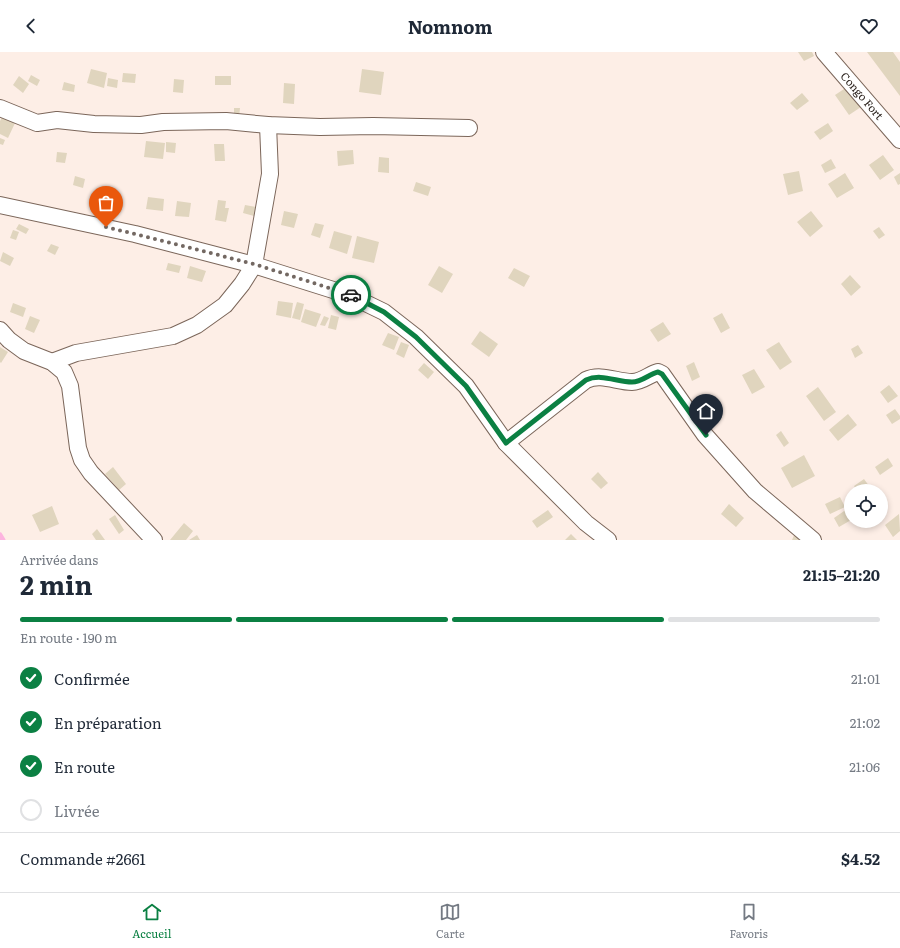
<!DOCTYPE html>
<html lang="fr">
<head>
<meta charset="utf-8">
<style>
	:root { --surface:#fff; --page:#f6f6f7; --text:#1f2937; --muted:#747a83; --line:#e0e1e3; --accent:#0b8043 }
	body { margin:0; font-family:Literata,serif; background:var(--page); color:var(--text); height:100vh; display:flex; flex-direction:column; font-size:15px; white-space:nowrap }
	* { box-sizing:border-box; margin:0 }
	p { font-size:13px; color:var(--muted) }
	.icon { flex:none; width:22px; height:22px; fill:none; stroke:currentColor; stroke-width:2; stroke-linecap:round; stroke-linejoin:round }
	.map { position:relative; height:488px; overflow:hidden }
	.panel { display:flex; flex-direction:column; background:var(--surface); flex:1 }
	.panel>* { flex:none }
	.controls { position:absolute; left:844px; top:432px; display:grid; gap:8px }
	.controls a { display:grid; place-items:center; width:44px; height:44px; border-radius:50%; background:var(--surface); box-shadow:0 2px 6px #0003; font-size:20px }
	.pin { position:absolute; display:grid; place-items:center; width:34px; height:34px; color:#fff; margin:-41px -17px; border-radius:50% 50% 50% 0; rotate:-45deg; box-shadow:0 0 4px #0007 }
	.pin .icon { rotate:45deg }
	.courier { position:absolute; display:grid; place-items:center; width:40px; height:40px; margin:-20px; border:3px solid #0b8043; border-radius:50%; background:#fff; color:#222; box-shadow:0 1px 5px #0007 }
	.head em { font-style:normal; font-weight:700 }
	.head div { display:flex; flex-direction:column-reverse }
	.head { display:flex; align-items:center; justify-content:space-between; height:68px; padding:0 20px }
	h1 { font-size:26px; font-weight:700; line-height:30px }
	.bar { display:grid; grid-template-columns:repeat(4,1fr); gap:6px 4px; align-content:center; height:48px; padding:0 20px }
	.bar i { height:5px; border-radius:3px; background:var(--line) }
	.bar .active { background:var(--accent) }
	.bar p { grid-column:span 4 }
	.line { display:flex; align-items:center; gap:10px; padding:0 20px; border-top:1px solid var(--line) }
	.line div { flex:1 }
	ol { padding:0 20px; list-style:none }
	li { display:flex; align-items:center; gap:12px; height:44px }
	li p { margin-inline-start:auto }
	li .icon { padding:4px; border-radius:50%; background:var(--accent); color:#fff; stroke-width:4 }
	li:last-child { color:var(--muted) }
	li i { width:22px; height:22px; border:2px solid var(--line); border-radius:50% }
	header { display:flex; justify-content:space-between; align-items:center; height:52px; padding:0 20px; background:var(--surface); font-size:18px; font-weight:700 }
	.dock { display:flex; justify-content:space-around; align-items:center; height:56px; border-top:1px solid var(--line); background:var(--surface); font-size:11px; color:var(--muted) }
	.dock a { display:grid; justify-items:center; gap:2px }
	.dock .active { color:var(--accent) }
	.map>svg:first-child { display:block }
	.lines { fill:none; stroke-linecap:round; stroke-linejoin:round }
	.stream { stroke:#fdb4df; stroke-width:5 }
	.building { fill:#e0d5be }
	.minor-casing { stroke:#7b665a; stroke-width:18 }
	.minor { stroke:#fff; stroke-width:16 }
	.done { stroke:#736862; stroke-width:4; stroke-dasharray:0 7.2 }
	.route { stroke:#0b8043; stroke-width:5 }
	.labels { text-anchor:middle; stroke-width:3; stroke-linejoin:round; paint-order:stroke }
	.street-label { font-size:11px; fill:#29201b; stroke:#fdeee6 }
</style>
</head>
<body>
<header><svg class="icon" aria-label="back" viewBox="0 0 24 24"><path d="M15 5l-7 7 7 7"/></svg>Nomnom<svg class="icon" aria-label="heart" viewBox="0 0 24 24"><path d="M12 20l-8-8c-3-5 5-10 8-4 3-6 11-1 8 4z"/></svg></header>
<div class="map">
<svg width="900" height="488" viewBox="0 0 900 488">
	<rect width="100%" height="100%" fill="#fdeee6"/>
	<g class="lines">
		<path class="stream" d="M0,483L3,488"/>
	</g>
	<path class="building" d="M798,0H812L814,4L804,9Z
		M867,0H893L900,10V44Z
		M91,17L107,21L104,36L87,31Z
		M362,17L384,20L381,43L359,40Z
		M123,21L136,22L135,31L122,30Z
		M31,23L40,28L37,34L28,29Z
		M19,24L29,32L23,41L13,33Z
		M215,24H231V33H215Z
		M108,26L118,28L117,36L107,34Z
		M174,27L184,28L183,41L173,40Z
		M64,30L75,33L74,40L62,38Z
		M284,31L295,32L294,52L283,51Z
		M847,35L861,55L849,63L835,43Z
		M802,41L809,49L797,58L790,51Z
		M234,56H240L239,65L234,64Z
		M2,65L15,71L8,86L0,82V69Z
		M828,71L833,79L820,88L814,80Z
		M0,86L5,88L3,93L0,92Z
		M146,89L165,91L163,107L144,105Z
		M166,90L176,91L175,101L166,100Z
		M214,92H224L225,109H215Z
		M353,98L354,112L338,114L337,99Z
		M57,100L67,101L65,111L56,110Z
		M883,103L894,118L880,128L869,113Z
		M379,105L389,106V121L378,120Z
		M831,107L836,116L825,121L821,113Z
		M799,119L803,139L788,143L783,122Z
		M845,121L854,136L837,146L828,132Z
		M900,121V132L898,133L894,125Z
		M75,124L85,127L83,136L73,133Z
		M416,130L431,135L428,144L413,139Z
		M99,142L107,144L103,165L94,163Z
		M148,145L164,147L163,159L146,157Z
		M218,148L226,149L225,156H229L226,170L215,168Z
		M177,149L191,151L189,165L175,164Z
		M245,153L256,155L254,164L243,161Z
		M284,159L298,162L294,176L281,173Z
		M811,159L823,174L810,185L797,170Z
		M315,171L324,173L320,186L311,183Z
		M19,172L29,177L26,182L16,177Z
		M879,175L885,183L879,187L873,179Z
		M13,178L19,180L16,188L10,186Z
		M334,179L352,184L347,202L329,196Z
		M357,184L379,190L374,211L352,206Z
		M51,192L59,195L55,203L47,199Z
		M3,200L14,206L10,214L0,209Z
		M168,211L181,214L179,221L166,218Z
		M190,214L206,219L202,230L187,226Z
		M439,214L453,222L442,241L428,233Z
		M514,216L530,224L524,235L508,226Z
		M850,223L861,235L851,244L841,232Z
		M278,249L293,251L291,266L276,263Z
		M297,250L304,252L300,268L292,266Z
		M13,251L26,256L23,265L10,260Z
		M305,257L321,262L316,275L301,270Z
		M722,261L730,276L721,281L713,266Z
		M331,263L339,265L336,278L328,276Z
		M30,264L40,268L34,281L25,277Z
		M324,264L329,266L325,274L320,273Z
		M663,270L671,282L658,290L650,278Z
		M480,279L498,292L489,305L471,292Z
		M388,281L399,285L394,298L382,293Z
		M401,290L409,293L404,306L396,302Z
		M779,290L792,310L780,318L766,298Z
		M858,293L863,301L855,306L851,297Z
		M0,295L8,300L1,311L0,310Z
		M694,310L700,325L692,329L686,314Z
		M424,311L434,320L428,327L418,318Z
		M754,317L765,335L752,342L742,323Z
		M889,333L898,344L888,351L880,340Z
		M818,335L836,360L824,369L806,344Z
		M895,357L900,364V367L892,372L886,363Z
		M848,362L857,373L838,389L829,378Z
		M781,379L789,391L784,395L776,383Z
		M804,403L815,424L792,436L781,416Z
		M888,406L893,414L880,423L875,415Z
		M113,415L126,432L119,438L105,422Z
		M598,420L608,431L601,437L591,427Z
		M864,427L872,438L870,439H857L854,434Z
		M840,445L845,455L830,462L825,452Z
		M729,452L744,466L736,475L721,462Z
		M52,454L59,472L40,480L32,463Z
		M847,457L851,464V468L839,475L834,466Z
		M548,458L553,465L537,476L532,469Z
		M899,462L900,479L893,485L885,473Z
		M115,463L124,478L119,482L109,467Z
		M184,471L193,479L186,488H170Z
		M97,477L105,488H96L92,482Z
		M795,481L803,488H792Z
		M571,482L577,488H565Z
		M197,483L200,488H189Z"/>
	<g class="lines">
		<g class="minor-casing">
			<g id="minor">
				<path id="s1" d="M824,0L900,88"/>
				<path d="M0,56L37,71L57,68L94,72L141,73L163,70L226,69L268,73L320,75L373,74L469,76"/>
				<path d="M0,153L135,182L254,213L349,243L384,260L416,285L466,334L506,391L586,471L608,488"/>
				<path d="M0,278L9,288L24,299L52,310L64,320L70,334L78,396L82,408L91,421L154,488"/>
				<path d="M52,310L76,301L173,284L197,273L225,253L242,232L254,213L270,122L268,73"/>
				<path d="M506,391L586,328C601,321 617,330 632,330C642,330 650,322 658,320L662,322L705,383L755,439L813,488"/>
			</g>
		</g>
		<use href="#minor" class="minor"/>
	</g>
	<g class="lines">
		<path class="done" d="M106,175L135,182L254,212L351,243"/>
		<path class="route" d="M351,243L384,260L416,285L466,334L506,391L586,328C601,321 617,330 632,330C642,330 649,322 658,320L662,322L706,383"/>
	</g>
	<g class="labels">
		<g class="street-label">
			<text dy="4" stroke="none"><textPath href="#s1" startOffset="58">Congo Fort</textPath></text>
		</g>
	</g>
</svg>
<div class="controls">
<a><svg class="icon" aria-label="locate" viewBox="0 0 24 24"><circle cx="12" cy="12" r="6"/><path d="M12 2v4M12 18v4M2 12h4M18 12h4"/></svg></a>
</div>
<div class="pin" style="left:106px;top:175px;background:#ea580c"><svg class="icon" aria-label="bag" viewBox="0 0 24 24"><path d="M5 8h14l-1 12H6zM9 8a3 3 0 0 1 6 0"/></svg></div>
<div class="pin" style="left:706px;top:383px;background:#1f2937"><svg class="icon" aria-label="home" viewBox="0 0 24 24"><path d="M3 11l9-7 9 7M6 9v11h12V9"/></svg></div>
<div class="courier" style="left:351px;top:243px"><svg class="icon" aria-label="car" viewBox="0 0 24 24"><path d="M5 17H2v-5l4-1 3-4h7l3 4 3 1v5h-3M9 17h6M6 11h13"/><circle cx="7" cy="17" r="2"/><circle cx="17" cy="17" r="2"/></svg></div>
</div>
<section class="panel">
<div class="head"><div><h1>2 min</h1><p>Arrivée dans</p></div><em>21:15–21:20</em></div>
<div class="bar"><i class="active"></i><i class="active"></i><i class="active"></i><i></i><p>En route · 190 m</p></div>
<ol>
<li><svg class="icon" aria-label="check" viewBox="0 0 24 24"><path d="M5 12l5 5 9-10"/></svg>Confirmée<p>21:01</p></li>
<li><svg class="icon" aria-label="check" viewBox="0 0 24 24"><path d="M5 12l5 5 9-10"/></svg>En préparation<p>21:02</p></li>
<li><svg class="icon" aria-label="check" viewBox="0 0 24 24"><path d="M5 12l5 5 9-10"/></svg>En route<p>21:06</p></li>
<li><i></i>Livrée</li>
</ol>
<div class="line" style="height:52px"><div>Commande #2661</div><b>$4.52</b></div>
</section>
<nav class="dock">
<a class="active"><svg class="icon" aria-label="home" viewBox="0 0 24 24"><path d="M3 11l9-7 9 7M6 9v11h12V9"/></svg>Accueil</a>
<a><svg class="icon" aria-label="map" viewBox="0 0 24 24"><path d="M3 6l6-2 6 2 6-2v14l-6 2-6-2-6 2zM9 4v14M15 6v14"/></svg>Carte</a>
<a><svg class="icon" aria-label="saved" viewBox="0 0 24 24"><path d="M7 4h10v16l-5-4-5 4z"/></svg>Favoris</a>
</nav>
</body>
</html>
